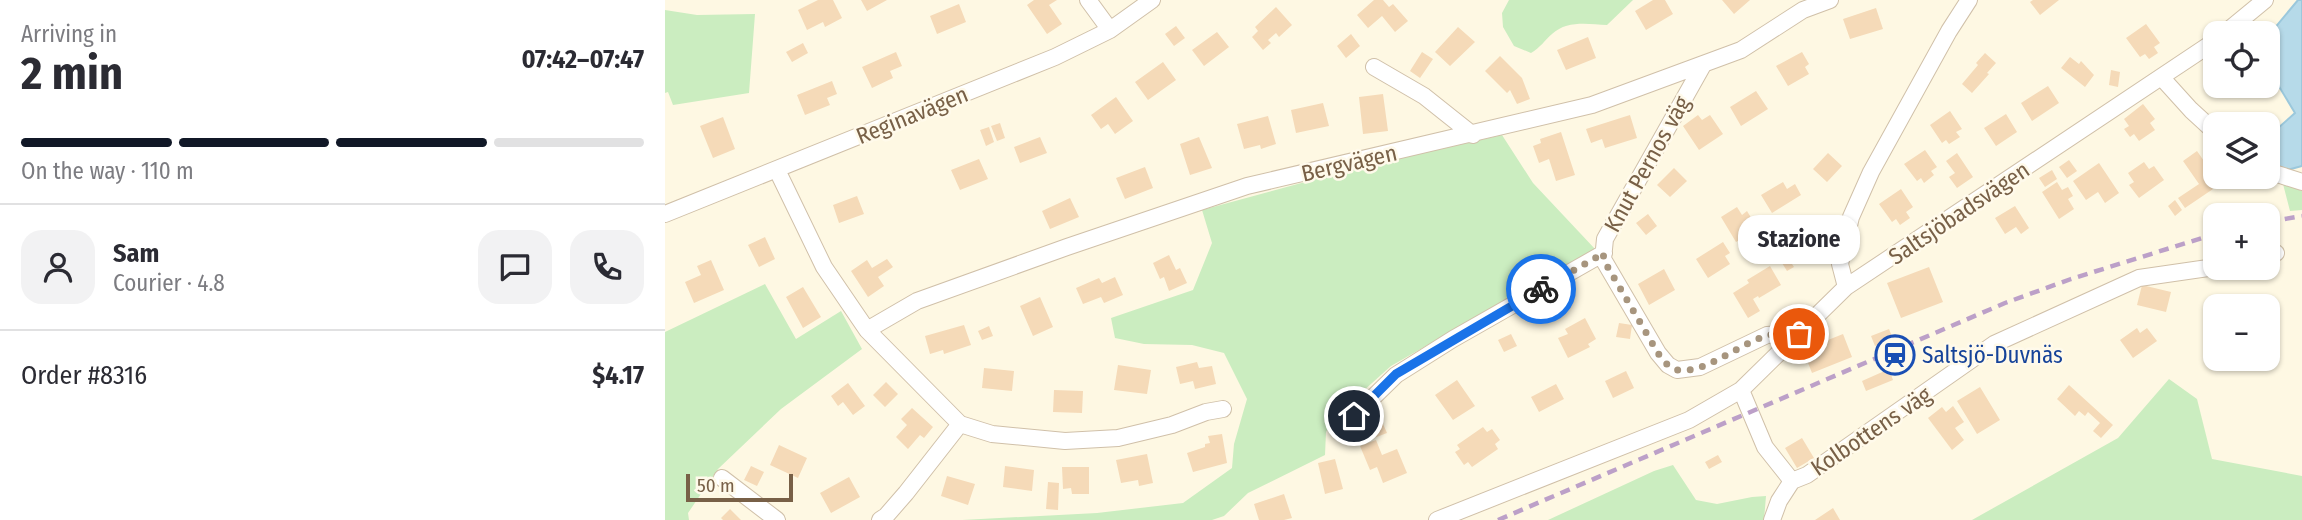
<!DOCTYPE html>
<html lang="en">
<head>
<meta charset="utf-8">
<style>
	:root { --surface:#fff; --page:#f2f2f3; --text:#2b2b33; --muted:#7c7c81; --line:#e1e1e2; --accent:#111827 }
	body { margin:0; font-family:"Fira Sans Condensed",sans-serif; background:var(--page); color:var(--text); height:100vh; display:flex; flex-direction:column; font-size:26px; white-space:nowrap }
	* { box-sizing:border-box; margin:0 }
	p { font-size:23px; color:var(--muted) }
	.icon { flex:none; width:38px; height:38px; fill:none; stroke:currentColor; stroke-width:2; stroke-linecap:round; stroke-linejoin:round }
	.map { position:relative; flex:1; overflow:hidden }
	.side { display:flex; flex-direction:column; background:var(--surface); width:665px }
	.side>* { flex:none }
	.fabs { position:absolute; left:1538px; top:21px; display:grid; gap:14px }
	.fabs a { display:grid; place-items:center; width:77px; height:77px; border-radius:14px; background:var(--surface); box-shadow:0 2px 5px #0004; font-size:35px }
	.scale { position:absolute; left:21px; bottom:18px; width:107px; box-sizing:border-box; padding-left:7px; border:4px solid #786047; border-top:0; font-size:19px; line-height:24px; white-space:nowrap; color:#786047; -webkit-text-stroke:5px #fffaeb; paint-order:stroke }
	.pin { position:absolute; display:grid; place-items:center; width:60px; height:60px; color:#fff; margin:-30px; border:4px solid #fff; border-radius:50%; box-shadow:0 2px 7px #0007 }
	.courier { position:absolute; display:grid; place-items:center; width:70px; height:70px; margin:-35px; border:5px solid #1a73e8; border-radius:50%; background:#fff; color:#222; box-shadow:0 2px 9px #0007 }
	.bubble { position:absolute; height:49px; border-radius:21px; background:var(--surface); box-shadow:0 2px 5px #0004; font-size:23px; font-weight:700; line-height:49px; text-align:center }
	.overview em { font-style:normal; font-weight:700 }
	.overview div { display:flex; flex-direction:column-reverse }
	.overview { display:flex; align-items:center; justify-content:space-between; height:119px; padding:0 21px }
	h1 { font-size:46px; font-weight:700; line-height:52px }
	.bar { display:grid; grid-template-columns:repeat(4,1fr); gap:10px 7px; align-content:center; height:84px; padding:0 21px }
	.bar i { height:9px; border-radius:5px; background:var(--line) }
	.bar .on { background:var(--accent) }
	.bar p { grid-column:span 4 }
	.line { display:flex; align-items:center; gap:18px; padding:0 21px; border-top:2px solid var(--line) }
	.line div { flex:1 }
	.round { display:grid; place-items:center; flex:none; width:74px; height:74px; border-radius:21px; background:var(--page) }
	main { display:flex; flex:1; min-height:0 }
	.map>svg:first-child { display:block }
	.green { fill:#cbedc0 }
	.water { fill:#b6dae9; stroke:#9bc8dc; stroke-width:2 }
	.building { fill:#f5dab8 }
	.lines { fill:none; stroke-linecap:round; stroke-linejoin:round }
	.minor-casing { stroke:#d0c0a9; stroke-width:18 }
	.minor { stroke:#fff; stroke-width:16 }
	.rail { stroke:#bca0c8; stroke-width:4.5; stroke-dasharray:10 7; stroke-linecap:butt }
	.done { stroke:#a7957e; stroke-width:7; stroke-dasharray:0 12.6 }
	.route { stroke:#1a73e8; stroke-width:9 }
	.labels { text-anchor:middle; stroke-width:5; stroke-linejoin:round; paint-order:stroke }
	.street-label { font-size:23px; fill:#786047; stroke:#fffaeb }
	.transit-label { font-size:23px; fill:#164399; stroke:#fffaeb; text-anchor:start }
</style>
</head>
<body>
<main>
<section class="side">
<div class="overview"><div><h1>2 min</h1><p>Arriving in</p></div><em>07:42–07:47</em></div>
<div class="bar"><i class="on"></i><i class="on"></i><i class="on"></i><i></i><p>On the way · 110 m</p></div>
<div class="line" style="height:126px"><a class="round"><svg class="icon" aria-label="person" viewBox="0 0 24 24"><circle cx="12" cy="8" r="4"/><path d="M4 21q1-7 8-7t8 7"/></svg></a><div><b>Sam</b><p>Courier · 4.8</p></div><a class="round"><svg class="icon" aria-label="chat" viewBox="0 0 24 24"><path d="M4 5h16v11H9l-5 4z"/></svg></a><a class="round"><svg class="icon" aria-label="phone" viewBox="0 0 24 24"><path d="M5 4h4l2 5-3 2q2 4 5 5l2-3 5 2v4C11 20 4 13 5 4z"/></svg></a></div>
<div class="line" style="height:91px"><div>Order #8316</div><b>$4.17</b></div>
</section>
<div class="map">
<svg width="1637" height="520" viewBox="0 0 1637 520">
	<rect width="100%" height="100%" fill="#fef8e3"/>
	<path class="green" d="M844,0H968L942,25C923,24 902,20 887,34C880,40 875,48 866,53L849,46L838,27L837,13Z
		M0,10L32,15L90,14L84,93L8,105L3,92L0,93Z
		M837,135L868,183L930,249L726,366L668,418L661,432L660,455L583,493L559,516L547,520H297L432,513L518,503L567,468L569,444L582,399L559,353L527,345L479,344L450,338L446,318L528,290L547,243L537,210L688,169Z
		M1618,184L1637,191V210L1625,211Z
		M100,284L131,339L176,311L197,349L116,409L53,469L23,513L24,520H0V332Z
		M1504,379L1532,399L1547,459L1637,476V520H1307L1453,438Z
		M1008,465L1031,500L1052,504L1087,497L1101,496L1099,520H883L989,471Z"/>
	<path class="water" d="M1633,0H1637V166L1615,172L1603,162V137L1630,113L1603,68V36Z"/>
	<path class="building" d="M153,0H168L177,18L160,27L158,22L142,30L133,10Z
		M196,0H222L202,11Z
		M369,0H392L384,5L397,24L382,34L362,5Z
		M709,0H718L724,7L728,4L743,21L730,32L717,16L703,28L692,15Z
		M988,0H1000L1008,14L981,30L970,11Z
		M1057,0H1085L1069,14Z
		M1368,0H1394L1375,15L1365,2Z
		M294,4L301,22L272,34L265,16Z
		M611,7L627,25L614,37L611,33L603,40L606,43L598,50L587,37L593,31L590,27Z
		M1211,8L1218,29L1185,39L1178,19Z
		M1481,24L1495,43L1489,47L1493,53L1484,59L1480,54L1475,57L1461,38Z
		M511,26L520,38L509,46L500,34Z
		M793,27L810,42L785,66L770,52Z
		M552,32L564,47L539,66L527,50Z
		M686,34L695,46L681,58L672,46Z
		M923,37L931,58L901,70L892,50Z
		M138,43L143,53L127,62L121,52Z
		M231,52L237,66L225,71L228,78L207,88L197,67Z
		M757,52L768,59L755,78L745,71Z
		M1137,52L1144,64L1140,67L1144,74L1123,86L1111,66Z
		M1320,53L1331,63L1322,73L1324,74L1307,93L1297,84L1313,65L1311,63Z
		M835,56L857,78L865,99L852,104L845,90L842,93L820,71Z
		M1405,57L1414,64L1416,61L1429,75L1420,87L1396,68Z
		M498,62L511,80L483,100L470,82Z
		M1446,70L1455,72L1453,87L1444,85Z
		M167,81L172,94L162,98L165,105L140,115L132,95Z
		M1383,86L1394,103L1367,121L1356,103Z
		M1091,91L1103,109L1076,126L1065,107Z
		M718,94L723,131L698,134L694,97Z
		M451,97L468,121L450,134L443,124L436,129L426,115Z
		M658,103L664,126L631,133L626,110Z
		M1478,104L1490,119L1485,123L1490,130L1474,141L1469,134L1465,137L1459,129L1464,126L1459,119Z
		M1285,111L1297,129L1291,132L1295,137L1284,144L1281,140L1277,143L1265,125Z
		M1341,114L1352,132L1331,146L1319,128Z
		M965,115L972,138L940,148L937,139L926,143L921,129Z
		M1033,115L1037,120L1045,115L1058,134L1034,150L1018,126Z
		M603,116L611,144L596,149L595,145L579,149L572,124Z
		M58,117L70,149L48,158L35,126Z
		M335,123L340,138L332,141L326,126Z
		M324,127L329,142L321,146L315,130Z
		M896,132L910,175L891,181L884,159L874,163L868,146L876,143L875,139Z
		M375,137L382,153L355,163L349,147Z
		M534,137L547,168L525,175L515,144Z
		M1260,150L1272,167L1266,171L1269,175L1259,183L1256,178L1252,181L1239,164Z
		M1532,151L1548,174L1541,179L1548,189L1520,208L1513,198L1534,184L1518,161Z
		M1163,153L1177,166L1162,182L1148,169Z
		M1292,153L1308,177L1292,188L1284,177L1290,173L1281,161Z
		M314,159L323,179L295,190L286,170Z
		M1404,160L1412,171L1402,178L1394,167Z
		M1479,162L1484,169L1489,166L1499,180L1474,198L1464,185L1469,182L1463,173Z
		M1434,163L1454,193L1440,203L1433,192L1421,200L1408,181Z
		M480,167L488,188L460,199L451,178Z
		M1009,168L1022,181L1005,197L992,185Z
		M1387,170L1392,179L1380,187L1374,178Z
		M1118,182L1122,189L1130,184L1136,195L1107,213L1096,195Z
		M1392,182L1397,190L1403,187L1408,196L1403,199L1409,209L1394,219L1377,192Z
		M1236,189L1248,207L1241,212L1245,218L1235,225L1231,219L1227,222L1214,204Z
		M192,196L199,214L174,223L168,205Z
		M405,198L414,217L385,229L377,211Z
		M1510,200L1517,210L1510,216L1503,206Z
		M1350,206L1364,228L1356,234L1351,227L1340,234L1330,218Z
		M1072,207L1077,215L1082,211L1093,229L1071,242L1056,217Z
		M983,214L992,226L981,235L971,223Z
		M1133,229L1137,236L1146,231L1155,244L1125,261L1129,267L1122,271L1117,263L1121,260L1110,244Z
		M100,237L110,259L94,267L83,245Z
		M1058,242L1065,253L1060,256L1065,264L1043,278L1031,259Z
		M504,255L511,270L515,268L522,283L504,291L499,277L495,279L488,263Z
		M222,259L228,267L213,277L219,286L203,297L186,271L202,260L207,268Z
		M46,260L59,290L29,303L20,282L36,275L32,266Z
		M1105,266L1116,285L1094,298L1093,296L1088,299L1095,311L1083,318L1068,293L1084,283L1082,280Z
		M1264,267L1278,302L1236,318L1222,283Z
		M999,269L1010,290L984,305L973,284Z
		M450,277L458,295L439,303L436,297L418,304L411,288L434,278L437,283Z
		M1477,285L1506,292L1501,312L1472,305Z
		M138,287L156,317L138,328L121,297Z
		M375,297L388,327L368,336L355,306Z
		M920,318L931,339L923,344L925,347L903,358L893,338L903,334L900,329Z
		M954,323L967,325L965,339L951,337Z
		M299,325L306,345L279,354L278,350L265,354L260,336Z
		M324,326L328,336L317,340L313,331Z
		M1472,328L1475,333L1482,328L1492,341L1468,358L1455,340Z
		M1224,329L1228,339L1210,346L1206,336Z
		M846,334L852,346L839,352L833,340Z
		M1178,334L1187,357L1147,373L1138,350Z
		M532,362L534,368L547,366L551,384L530,389L528,381L515,384L511,367Z
		M453,365L486,370L482,394L449,390Z
		M319,368L349,371L347,391L317,388Z
		M1224,369L1228,380L1201,391L1197,381Z
		M961,371L969,388L948,398L940,381Z
		M792,380L810,406L788,420L770,395Z
		M221,382L233,394L220,407L208,395Z
		M183,383L200,406L188,415L178,402L173,406L166,396Z
		M891,384L899,399L874,412L866,397Z
		M1404,385L1448,425L1436,438L1428,431L1435,423L1423,412L1420,416L1414,411L1410,416L1392,399Z
		M1315,387L1335,420L1312,434L1292,401Z
		M389,390L418,391L417,413L388,412Z
		M1288,406L1299,422L1290,428L1299,440L1287,450L1263,418L1277,407L1281,412Z
		M247,408L268,427L259,438L255,435L243,449L231,437L242,425L236,419Z
		M715,417L722,433L709,438L703,422Z
		M818,427L822,432L827,429L835,440L830,444L833,449L807,467L803,462L799,465L790,452L795,449L792,445Z
		M557,434L562,463L528,472L522,453L540,447V444L545,443L543,436Z
		M1137,438L1149,458L1132,468L1120,448Z
		M711,440L717,455L732,449L742,473L718,483L712,467L705,470L695,446Z
		M114,445L142,458L133,478L105,465Z
		M482,454L488,483L474,486L473,480L456,483L451,460Z
		M1053,455L1057,462L1044,469L1040,462Z
		M670,459L678,489L660,494L653,463Z
		M86,466L99,472L92,486L79,480Z
		M340,466L369,470L367,491L338,487Z
		M397,467H424V494H407L406,488L398,489Z
		M282,476L310,484L303,505L276,496Z
		M184,477L195,497L166,513L155,493Z
		M383,482L394,483L393,510L381,509Z
		M619,494L627,518L619,520H594L589,504Z
		M1168,508L1175,520H1150Z
		M65,509L76,520H58L56,518Z"/>
	<g class="lines">
		<g class="minor-casing">
			<path id="minor" d="M423,0L445,30
				M1560,33L1600,0
				M1038,65L940,239L938,259L993,353L1003,365L1012,370L1035,367L1102,335L1116,334L1126,341
				M709,67L759,96L808,135
				M1497,78L1526,110L1550,132
				M112,170L159,267L202,330L295,424L327,434L400,441L453,438L507,425L541,412L558,409
				M1603,171L1637,182
				M0,214L390,57L445,30L487,0
				M1603,255L1611,253
				M1181,287L1175,264L1186,217L1206,172L1284,31L1304,0
				M202,330L252,301L402,247L582,186L927,105L1076,50L1138,10L1165,0
				M1076,390L1100,447L1127,481L1114,501L1107,520
				M689,416L731,375L788,339L939,253
				M57,478L112,520
				M1127,481L1142,475L1329,344L1474,278L1550,267
				M215,520L221,516L241,493L295,424
				M772,520L1024,420L1076,390L1181,287L1550,41"/>
		</g>
		<use href="#minor" class="minor"/>
		<path class="rail" d="M1603,222L1637,216
			M833,520L1340,303L1406,279L1550,234"/>
	</g>
	<g class="lines">
		<path class="done" d="M876,289L939,253L938,259L993,353C998,360 1004,369 1013,370C1044,375 1086,332 1116,334L1126,341L1134,334"/>
		<path class="route" d="M689,416L731,374L876,289"/>
	</g>
	<defs>
		<g id="station-ring" transform="scale(2.0125)"><circle r="9.5" fill="#fffaeb" stroke="#1a4fb4" stroke-width="1.5"/><path d="M-3-6H3Q5-6 5-4V2Q5 4 3 4L4.5 6H3L1.5 4h-3L-3 6H-4.5L-3 4Q-5 4-5 2V-4Q-5-6-3-6ZM-3.5-4v3h7v-3ZM-3.5 1v1.5H-2V1ZM2 1v1.5H3.5V1Z" fill="#1a4fb4"/></g>
	</defs>
	<g fill-rule="evenodd">
		<use href="#station-ring" x="1230" y="355"/>
	</g>
	<g class="labels">
		<g class="street-label">
			<text transform="translate(247 115) rotate(-22)" y="8">Reginavägen</text>
			<text transform="translate(684 163) rotate(-13)" y="8">Bergvägen</text>
			<text transform="translate(982 164) rotate(-61)" y="8">Knut Pernos väg</text>
			<text transform="translate(1294 213) rotate(-34)" y="8">Saltsjöbadsvägen</text>
			<text transform="translate(1206 431) rotate(-34)" y="8">Kolbottens väg</text>
		</g>
		<g class="transit-label">
			<text x="1257" y="363">Saltsjö-Duvnäs</text>
		</g>
	</g>
</svg>
<div class="fabs">
<a><svg class="icon" aria-label="locate" viewBox="0 0 24 24"><circle cx="12" cy="12" r="6"/><path d="M12 2v4M12 18v4M2 12h4M18 12h4"/></svg></a>
<a><svg class="icon" aria-label="layers" viewBox="0 0 24 24"><path d="M12 4l9 5-9 5-9-5zM3 14l9 5 9-5"/></svg></a>
<a>+</a>
<a>−</a>
</div>
<div class="scale">50 m</div>
<div class="pin" style="left:1134px;top:334px;background:#ea580c"><svg class="icon" aria-label="bag" viewBox="0 0 24 24"><path d="M5 8h14l-1 12H6zM9 8a3 3 0 0 1 6 0"/></svg></div>
<div class="pin" style="left:689px;top:416px;background:#1f2937"><svg class="icon" aria-label="home" viewBox="0 0 24 24"><path d="M3 11l9-7 9 7M6 9v11h12V9"/></svg></div>
<div class="courier" style="left:876px;top:289px"><svg class="icon" aria-label="bike" viewBox="0 0 24 24"><circle cx="6" cy="16" r="4"/><circle cx="18" cy="16" r="4"/><path d="M6 16l4-8h5l3 8M10 8l3 8H6M13 5h3"/></svg></div>
<div class="bubble" style="left:1073px;top:215px;width:122px">Stazione</div>
</div>
</main>
</body>
</html>
